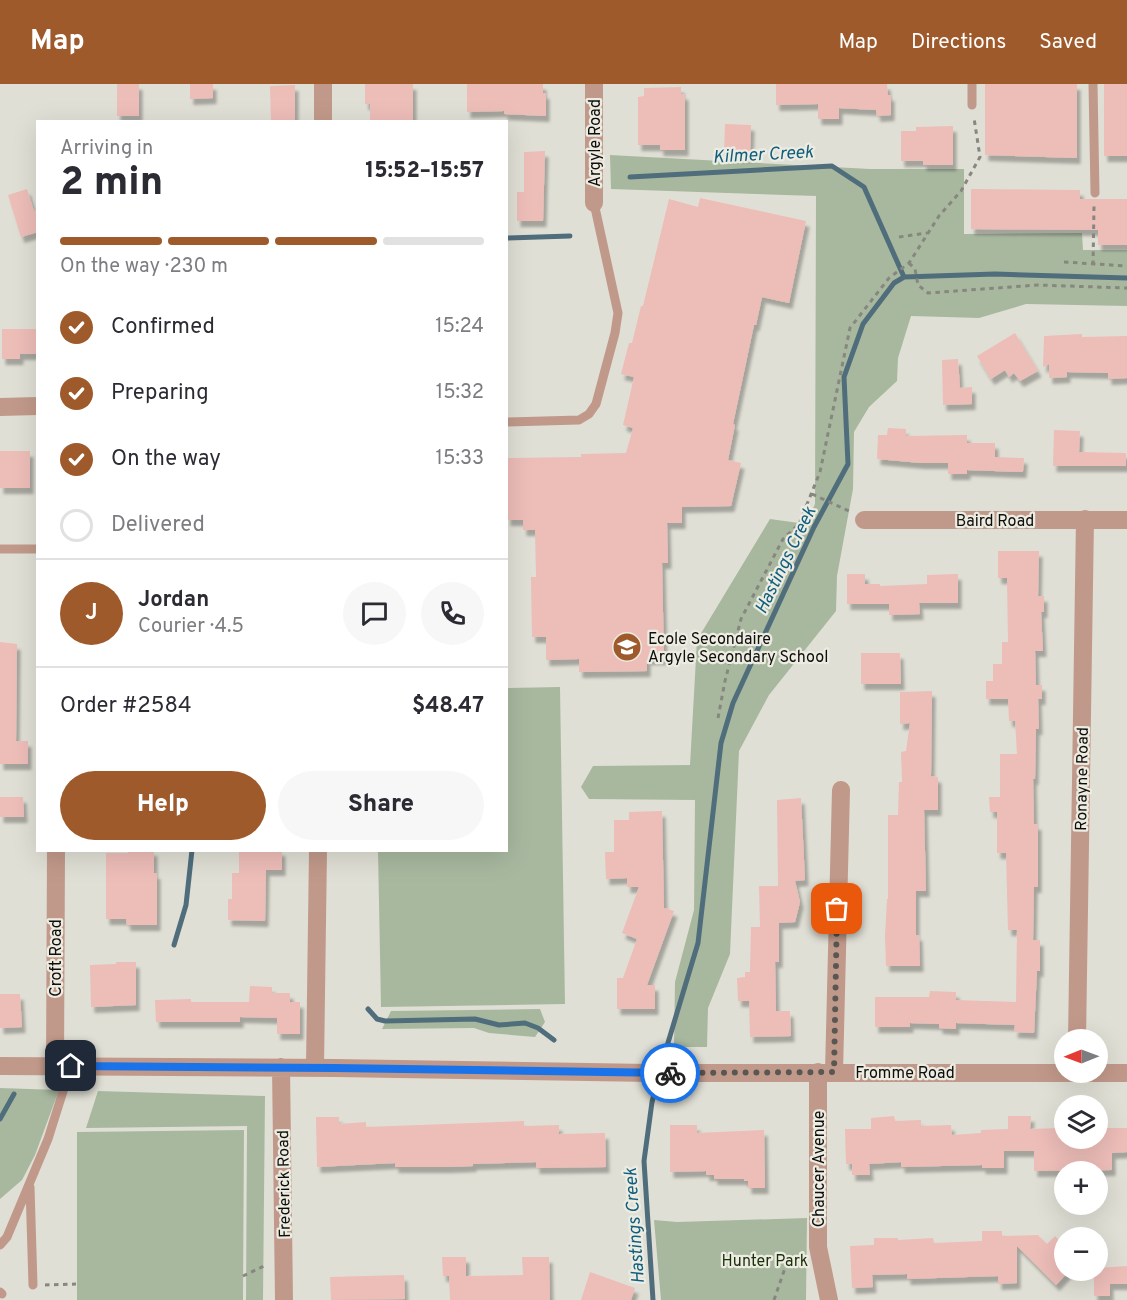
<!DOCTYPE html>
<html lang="en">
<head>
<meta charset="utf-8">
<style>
	:root { --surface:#fff; --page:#f7f7f7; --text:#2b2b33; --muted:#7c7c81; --line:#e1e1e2; --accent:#9e5a2b }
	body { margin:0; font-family:Overpass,sans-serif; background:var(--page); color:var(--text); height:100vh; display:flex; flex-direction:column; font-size:22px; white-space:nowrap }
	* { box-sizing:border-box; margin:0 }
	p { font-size:20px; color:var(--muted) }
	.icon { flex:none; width:33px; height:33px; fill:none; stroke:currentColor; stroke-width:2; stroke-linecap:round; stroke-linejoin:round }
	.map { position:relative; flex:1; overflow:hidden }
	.side { position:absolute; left:36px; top:36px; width:472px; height:732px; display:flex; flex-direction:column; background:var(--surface); border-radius:0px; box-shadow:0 6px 24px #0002 }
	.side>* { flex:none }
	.needle { width:39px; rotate:269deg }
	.tools { position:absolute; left:1054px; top:945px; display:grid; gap:12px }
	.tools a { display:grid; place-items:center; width:54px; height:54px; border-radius:50%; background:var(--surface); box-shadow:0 6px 24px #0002; font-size:30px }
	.pin { position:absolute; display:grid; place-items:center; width:51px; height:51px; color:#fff; margin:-26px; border-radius:12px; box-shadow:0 3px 9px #0006 }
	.courier { position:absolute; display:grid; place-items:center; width:60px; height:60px; margin:-30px; border:4px solid #1a73e8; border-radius:50%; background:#fff; color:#222; box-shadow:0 2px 8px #0007 }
	.overview em { font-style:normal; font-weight:800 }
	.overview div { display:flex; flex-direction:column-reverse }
	.overview { display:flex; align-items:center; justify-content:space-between; height:102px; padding:0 24px }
	h1 { font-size:39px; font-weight:800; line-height:45px }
	.bar { display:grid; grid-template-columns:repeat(4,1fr); gap:9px 6px; align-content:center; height:72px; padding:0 24px }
	.bar i { height:8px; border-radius:4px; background:var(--line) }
	.bar .selected { background:var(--accent) }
	.bar p { grid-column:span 4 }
	.line { display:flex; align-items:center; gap:15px; padding:0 24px; border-top:2px solid var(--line) }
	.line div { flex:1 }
	.round { display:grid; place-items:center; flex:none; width:63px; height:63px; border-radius:32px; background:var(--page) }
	ol { padding:0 24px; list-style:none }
	li { display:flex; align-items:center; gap:18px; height:66px }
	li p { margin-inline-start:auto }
	li .icon { padding:6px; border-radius:50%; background:var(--accent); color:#fff; stroke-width:4 }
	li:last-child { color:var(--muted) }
	li i { width:33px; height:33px; border:3px solid var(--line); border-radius:50% }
	.cta { display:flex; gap:12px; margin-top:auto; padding:12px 24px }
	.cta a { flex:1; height:69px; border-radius:36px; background:var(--accent); color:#fff; font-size:24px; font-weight:800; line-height:69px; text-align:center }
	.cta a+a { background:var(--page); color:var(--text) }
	header { display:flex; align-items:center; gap:36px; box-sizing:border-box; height:84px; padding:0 30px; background:var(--accent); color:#fff }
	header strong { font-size:28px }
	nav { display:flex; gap:33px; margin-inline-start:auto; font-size:21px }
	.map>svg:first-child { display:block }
	.green { fill:#a8b89f }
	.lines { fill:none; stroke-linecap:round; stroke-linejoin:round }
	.stream { stroke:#506d7c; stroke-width:5 }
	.building { fill:#edbdb8; filter:url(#shadow) }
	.path { stroke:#87867f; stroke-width:3; stroke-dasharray:4.5 4.5; stroke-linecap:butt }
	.lane { stroke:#c1998a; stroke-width:9 }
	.street { stroke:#c1998a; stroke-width:18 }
	.done { stroke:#585752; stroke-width:6; stroke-dasharray:0 10.8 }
	.route { stroke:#1a73e8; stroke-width:8 }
	.labels { text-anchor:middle; stroke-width:4.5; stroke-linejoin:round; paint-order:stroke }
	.street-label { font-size:16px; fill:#0f0e0b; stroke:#edece2 }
	.poi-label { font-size:16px; fill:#0f0e0b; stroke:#edece2; text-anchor:start }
	.park-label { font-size:16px; fill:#193008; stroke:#edece2 }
	.water-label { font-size:18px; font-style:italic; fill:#105e7e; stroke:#edece2 }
</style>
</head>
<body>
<header>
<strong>Map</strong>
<nav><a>Map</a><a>Directions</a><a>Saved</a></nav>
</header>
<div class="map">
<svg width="1127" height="1216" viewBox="0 0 1127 1216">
	<defs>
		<filter id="shadow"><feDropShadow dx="3.5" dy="6" stdDeviation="1.5" flood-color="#0004"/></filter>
	</defs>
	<rect width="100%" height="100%" fill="#e0dfd5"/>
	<path class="green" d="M610,71L870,85H964V150L1082,149L1083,166H1127V222L1026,220L979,234L911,232L898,274L897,297L869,323L854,348L853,405L837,492L836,527L769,611L739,667L730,870L708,924L707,963H674L675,898L694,826L695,716L589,715L581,703L593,682L690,681L697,556L770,435L806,440L815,420L816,112L611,105Z
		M560,603L565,920L381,923L378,767L507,766V604Z
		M540,925L545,938L535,953L489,949L474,944L382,945L391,927Z
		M0,1004L59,1006L35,1071L22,1096L0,1115Z
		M98,1007L265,1012L263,1216H246L247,1042L86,1044Z
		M244,1046L243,1216H77V1048Z
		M807,1134L806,1216H661L654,1136L677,1138Z"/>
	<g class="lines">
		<path class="stream" d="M630,93L832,82L864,103L904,193
			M507,154L570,152
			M174,861L186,821L192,766
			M368,925L377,935L385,937L475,935L499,941L525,939L538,944L554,956
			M652,968L665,966
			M0,1035L14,1010
			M653,1216L644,1077L652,1018L664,972L698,859L721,659L733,619L814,443L848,380L844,293L863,240L894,199L904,193L995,190L1127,194"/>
	</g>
	<path class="building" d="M117,0H139V32H117Z
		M190,0H213V14L190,15Z
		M365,0H413V38H370V20H365Z
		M467,0H543V9H546V32L504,30V27L467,28Z
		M776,0H887L888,11H891V31L877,32L876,26L839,24V35H818V20L776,21Z
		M985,0H1077V74L985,71Z
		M1104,0H1127V72H1104Z
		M295,1V38H271L270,2Z
		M681,3V10H685V66H660V61H638V13L644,12V4Z
		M725,40L751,41L750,72L724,71Z
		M953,42V81H923V77H901V47H916V43Z
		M545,67L543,137H517V108H524V68Z
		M27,105L34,127L38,125V148L21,153L8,111Z
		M971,105L1080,106V115H1127V161H1098V146L971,145Z
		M700,114L806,137L789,219L762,213L756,241H754L733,340L735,341L728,376L741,379L731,422L682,423V439H667L668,479H662L664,575H647V587L579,588V575L546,576V553H532L531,493H536L535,446H523V436H507V374L581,373V370L626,369L633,344L623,341L634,293L621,290L629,259H632L641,222H643L669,115L698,123Z
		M2,245H36L37,270H20V275H2Z
		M1015,249L1038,287L1020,297L1014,289L1009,293L1005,286L991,295L977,272Z
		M1082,250V253L1127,252V294L1108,295V289L1067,288V293L1049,294V280L1043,283L1044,252Z
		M958,275L960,304L972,303V320L943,321L942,276Z
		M888,344L906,345V352L967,351V359H995V373L1024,374L1023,388L967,386V390H948V379H921L877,375L878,351H887Z
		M1054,346L1080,347L1079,368L1126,369V382H1053Z
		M0,367H30V404H0Z
		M998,467H1039L1038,512H1044V528H1041L1043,567H1035L1036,601H1042V615H1038L1039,645H1036L1035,695H1033L1034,740H1038V803H1034L1033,856H1040V887H1037L1034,949L1014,948L1015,941L956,939V945L939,944V940L910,939V943H875V913H929L930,907L956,908V916L1016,918L1017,846H1008L1006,769H997V728H990L989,713H1000V670H1017L1015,637H1009L1008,615H986V597H993V580H1002V558H1008L1007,494H998Z
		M847,490H865V500H880V502L927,500V491L958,490V519H919L920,530L889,531V520H847Z
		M0,558L17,560L16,657H28V680H0Z
		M861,569H900L901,600H861Z
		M932,607L931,692L938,693V726H924L926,807H916V851H919L920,882H886L885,852L887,815H888V731H898L899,698H902L901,668L906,667L910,639L900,640V608Z
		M0,713H23L24,733H0Z
		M801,714L805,796L795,797L800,818L795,838L779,839V878H775L776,927H790L791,952L750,953L749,917H738L737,894L745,893V888H750L751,843H760L759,802H778L777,716Z
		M662,727L664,824L674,827L647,901H655V925H617V894H623L637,855L622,849L639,803H627V794L606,795L605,768H614V736H629V728Z
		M128,766H154V789H157V841H127L126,835H106V769H128Z
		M239,766H282V786H266L265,837L228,836V815H232V789H239Z
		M116,878H136V921L91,923L90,881L116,880Z
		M250,902L272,903V909H290V918H300V950H277V934L240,933V938H156L155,916L191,915V918H249Z
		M0,910H20L22,943L0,944Z
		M894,1032L895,1037L921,1036V1042L951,1041L952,1051L981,1049V1046L1008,1045V1032H1031L1030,1045L1060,1044V1054H1098V1044H1127V1068L1112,1069V1086L1034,1087V1067H1004V1084H982V1081L901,1083V1078L869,1080L870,1091H852V1080H846L845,1045H871V1034Z
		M316,1033H339V1040L366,1038V1043L524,1037V1042L559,1041V1050L605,1049L606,1083L536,1084V1078L473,1080V1082L448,1083H395V1079L317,1083Z
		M670,1041H697V1049L764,1046L765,1104H748V1097H744V1095H714V1091H706V1087L670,1088Z
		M982,1147H1002V1152L1038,1151L1047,1160L1055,1152L1065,1162V1166L1058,1174L1065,1180V1186H1070L1056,1201L1017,1162V1199L998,1200V1192L907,1195V1190L872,1191L873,1203L852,1204L850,1162L874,1161V1154H898V1156L933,1154L934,1159L982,1157Z
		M442,1173H466V1192L523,1191L522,1173H549L550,1216H450L449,1192H443Z
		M1127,1182V1200H1110V1212H1094V1186H1098V1184Z
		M590,1188L635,1204L631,1216H581Z
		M404,1191L405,1215L331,1216L330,1193Z"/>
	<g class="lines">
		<path class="path" d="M899,153L927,149
			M1064,178L1127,182
			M909,179L915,185L918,201L928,209L1038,201L1127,204
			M1093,181L1094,122
			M812,410L851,428
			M718,634L725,597L741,535L783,455L799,440L820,388L850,244L889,194L909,179L939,132L961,107L980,73L974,34
			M243,1192L266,1181
			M45,1201L76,1200
			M774,1216L785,1184L802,1174"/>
		<path class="lane" d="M1093,0L1095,109
			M972,21V0
			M507,338L579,336L589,330L596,320L615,249L618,229L594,119
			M0,465H38
			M30,1103L33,1201
			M0,1161L7,1153L48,1055L71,982
			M0,1208L2,1210"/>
		<path class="street" d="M323,38V0
			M594,119V0
			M0,323L38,322
			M864,436H1127
			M1077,956L1085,435
			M0,982L335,984L650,989H1127
			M55,982L56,766
			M281,983L284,1216
			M315,983L318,766
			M818,988V1163L829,1216
			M834,988L841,706"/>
	</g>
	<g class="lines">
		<path class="done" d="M670,989L834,988L837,825"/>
		<path class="route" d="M71,982L334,984L670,989"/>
	</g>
	<defs>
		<g id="school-disc" transform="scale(1.5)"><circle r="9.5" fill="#9e5a2b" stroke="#edece2"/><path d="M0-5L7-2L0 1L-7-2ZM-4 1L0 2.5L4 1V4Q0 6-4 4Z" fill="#fff"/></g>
	</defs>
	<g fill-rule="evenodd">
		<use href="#school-disc" x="627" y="563"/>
	</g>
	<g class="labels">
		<g class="street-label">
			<text transform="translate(594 59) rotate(-90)" y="6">Argyle Road</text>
			<text x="995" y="442">Baird Road</text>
			<text transform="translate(1081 695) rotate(-89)" y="6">Ronayne Road</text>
			<text transform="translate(55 874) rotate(-90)" y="6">Croft Road</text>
			<text x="905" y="994">Fromme Road</text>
			<text transform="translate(818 1085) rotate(-90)" y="6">Chaucer Avenue</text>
			<text transform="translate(283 1100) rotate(-91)" y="6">Frederick Road</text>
		</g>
		<g class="poi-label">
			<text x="648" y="560">Ecole Secondaire<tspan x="648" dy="18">Argyle Secondary School</tspan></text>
		</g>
		<g class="park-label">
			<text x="765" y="1182">Hunter Park</text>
		</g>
		<g class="water-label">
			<text transform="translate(763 70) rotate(-3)" y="6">Kilmer Creek</text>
			<text transform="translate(785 476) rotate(-64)" y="6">Hastings Creek</text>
			<text transform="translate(634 1142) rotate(-94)" y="6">Hastings Creek</text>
		</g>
	</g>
</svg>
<div class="tools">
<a><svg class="needle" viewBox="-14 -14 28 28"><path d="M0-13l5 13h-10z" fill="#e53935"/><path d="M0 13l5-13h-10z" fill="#7c7c81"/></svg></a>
<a><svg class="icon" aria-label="layers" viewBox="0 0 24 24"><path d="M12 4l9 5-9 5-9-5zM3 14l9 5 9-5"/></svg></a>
<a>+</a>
<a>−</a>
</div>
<div class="pin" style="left:837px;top:825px;background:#ea580c"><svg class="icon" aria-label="bag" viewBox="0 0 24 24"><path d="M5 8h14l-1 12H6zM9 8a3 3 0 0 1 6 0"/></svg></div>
<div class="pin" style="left:71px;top:982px;background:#1f2937"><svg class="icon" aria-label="home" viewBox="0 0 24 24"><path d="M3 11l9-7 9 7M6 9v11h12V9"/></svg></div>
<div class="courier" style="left:670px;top:989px"><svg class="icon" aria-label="bike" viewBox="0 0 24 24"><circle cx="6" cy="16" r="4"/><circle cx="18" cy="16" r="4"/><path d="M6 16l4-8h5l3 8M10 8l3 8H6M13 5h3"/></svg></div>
<section class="side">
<div class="overview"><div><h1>2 min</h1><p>Arriving in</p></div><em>15:52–15:57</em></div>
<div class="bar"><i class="selected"></i><i class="selected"></i><i class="selected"></i><i></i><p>On the way · 230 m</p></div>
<ol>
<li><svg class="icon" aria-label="check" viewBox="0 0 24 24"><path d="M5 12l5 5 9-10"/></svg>Confirmed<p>15:24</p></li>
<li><svg class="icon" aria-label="check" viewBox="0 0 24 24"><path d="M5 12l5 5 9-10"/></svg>Preparing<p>15:32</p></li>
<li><svg class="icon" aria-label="check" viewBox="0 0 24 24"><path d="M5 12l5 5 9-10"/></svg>On the way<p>15:33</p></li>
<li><i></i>Delivered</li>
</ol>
<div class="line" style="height:108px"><b class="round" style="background:var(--accent);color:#fff">J</b><div><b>Jordan</b><p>Courier · 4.5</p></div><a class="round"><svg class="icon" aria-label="chat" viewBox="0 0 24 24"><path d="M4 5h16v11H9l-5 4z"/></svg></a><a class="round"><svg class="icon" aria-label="phone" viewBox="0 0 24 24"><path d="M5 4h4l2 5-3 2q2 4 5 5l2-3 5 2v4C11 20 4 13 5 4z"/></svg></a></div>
<div class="line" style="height:78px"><div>Order #2584</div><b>$48.47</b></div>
<div class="cta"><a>Help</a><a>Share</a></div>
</section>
</div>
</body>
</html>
